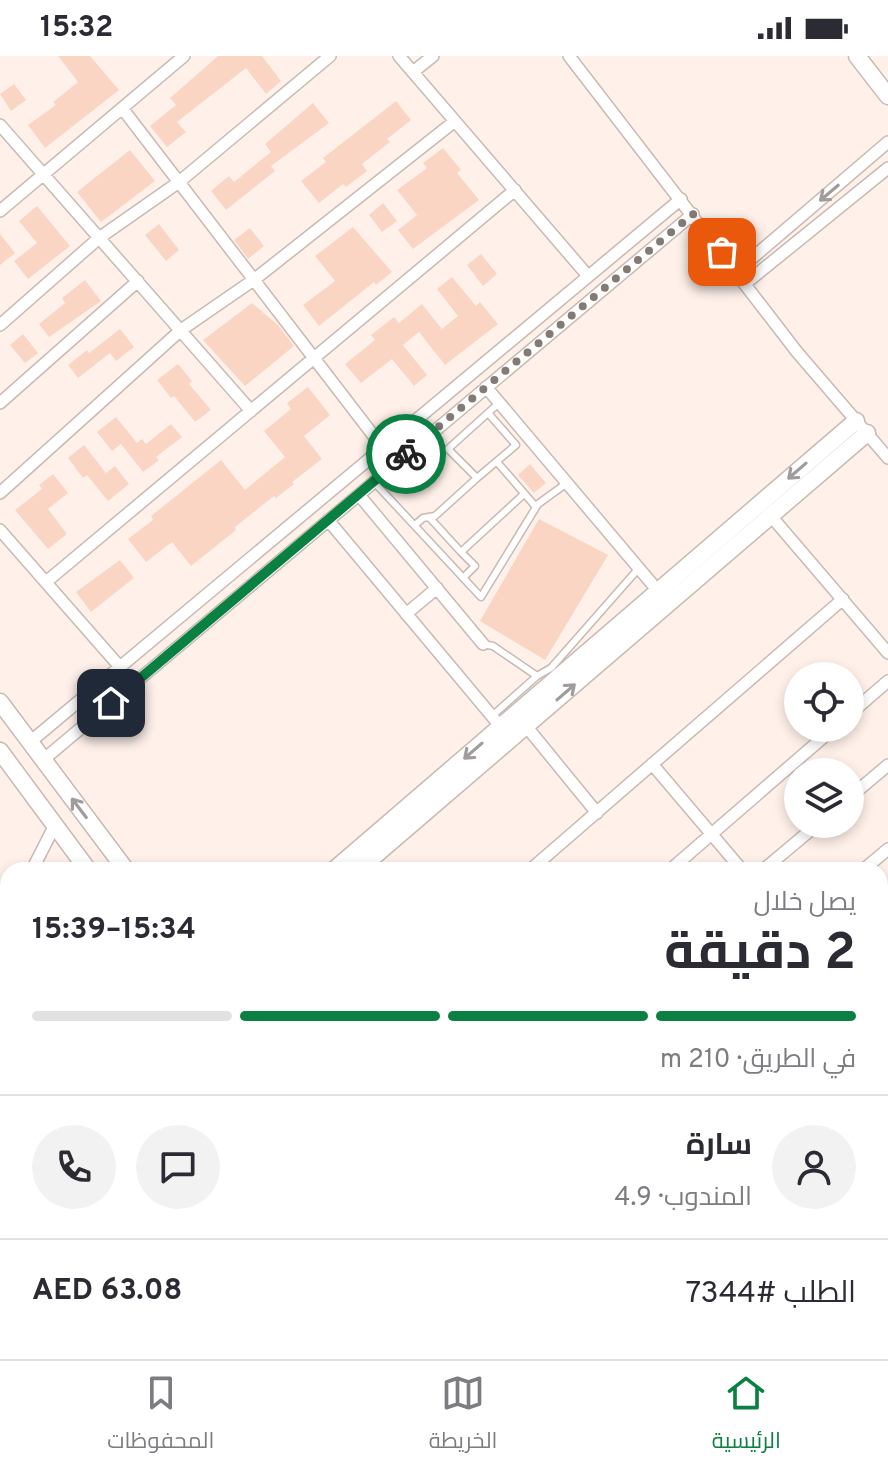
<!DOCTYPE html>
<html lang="ar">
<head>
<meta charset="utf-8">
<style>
	:root { --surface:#fff; --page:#f2f2f3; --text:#2b2b33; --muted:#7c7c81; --line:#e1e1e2; --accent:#0b8043 }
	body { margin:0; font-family:Overpass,Cairo,sans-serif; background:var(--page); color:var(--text); direction:rtl; height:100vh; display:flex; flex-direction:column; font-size:30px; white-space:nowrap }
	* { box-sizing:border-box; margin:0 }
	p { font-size:26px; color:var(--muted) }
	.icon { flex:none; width:44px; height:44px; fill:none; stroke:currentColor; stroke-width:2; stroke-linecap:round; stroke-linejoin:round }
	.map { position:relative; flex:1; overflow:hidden; direction:ltr }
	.sheet { position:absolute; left:0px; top:806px; width:888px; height:498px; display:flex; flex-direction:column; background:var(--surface); border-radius:24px 24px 0 0; box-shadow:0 4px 12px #0003; direction:rtl }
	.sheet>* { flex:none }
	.controls { position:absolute; left:784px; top:606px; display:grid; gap:16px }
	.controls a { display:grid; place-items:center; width:80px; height:80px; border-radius:50%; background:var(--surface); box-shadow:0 4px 12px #0003; font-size:40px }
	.pin { position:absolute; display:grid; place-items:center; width:68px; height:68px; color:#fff; margin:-34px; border-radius:16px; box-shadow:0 4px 12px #0006 }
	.courier { position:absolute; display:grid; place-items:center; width:80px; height:80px; margin:-40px; border:6px solid #0b8043; border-radius:50%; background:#fff; color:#222; box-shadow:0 2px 10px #0007 }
	.summary em { font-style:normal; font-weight:700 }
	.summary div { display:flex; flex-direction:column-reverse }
	.summary { display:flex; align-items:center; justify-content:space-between; height:136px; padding:0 32px }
	h1 { font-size:52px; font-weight:700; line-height:60px }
	.bar { display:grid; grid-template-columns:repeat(4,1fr); gap:12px 8px; align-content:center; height:96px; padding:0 32px }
	.bar i { height:10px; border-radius:6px; background:var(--line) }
	.bar .on { background:var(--accent) }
	.bar p { grid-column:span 4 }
	.line { display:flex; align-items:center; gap:20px; padding:0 32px; border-top:2px solid var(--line) }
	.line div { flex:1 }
	.round { display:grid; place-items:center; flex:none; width:84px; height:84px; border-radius:42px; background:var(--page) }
	.status { display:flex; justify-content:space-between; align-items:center; height:56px; padding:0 40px; background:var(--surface); direction:ltr }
	.status svg { height:22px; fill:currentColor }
	.tabs { display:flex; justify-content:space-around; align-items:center; height:112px; border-top:2px solid var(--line); background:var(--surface); font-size:22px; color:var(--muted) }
	.tabs a { display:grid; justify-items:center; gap:4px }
	.tabs .on { color:var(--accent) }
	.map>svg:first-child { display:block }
	.building { fill:#fad5c3 }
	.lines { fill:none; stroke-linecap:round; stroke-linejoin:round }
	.lane-casing { stroke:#c7bab3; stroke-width:9 }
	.street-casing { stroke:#c7bab3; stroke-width:14 }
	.secondary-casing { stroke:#c7bab3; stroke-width:19 }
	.lane { stroke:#fff; stroke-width:6 }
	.street { stroke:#fff; stroke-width:11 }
	.secondary { stroke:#fff; stroke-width:16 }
	.oneway { stroke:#a09c9b }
	.done { stroke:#837a76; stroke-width:8; stroke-dasharray:0 14.4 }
	.route { stroke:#0b8043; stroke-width:10 }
</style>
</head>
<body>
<div class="status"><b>15:32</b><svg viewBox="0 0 49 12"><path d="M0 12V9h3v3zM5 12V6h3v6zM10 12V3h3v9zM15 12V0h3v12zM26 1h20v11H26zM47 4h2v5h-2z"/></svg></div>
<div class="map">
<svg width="888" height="1303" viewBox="0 0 888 1303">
	<rect width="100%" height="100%" fill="#fff1ea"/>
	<path class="building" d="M58,0H90L119,34L45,92L28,69L56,49L53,46L78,26Z
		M218,0H262L281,25L266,38L246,12L177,66L186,76L167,91L150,70L176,49L170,42Z
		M14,28L26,44L11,55L0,38Z
		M396,45L411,64L387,83L390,86L362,108L367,115L346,131L343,128L319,147L301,125L326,106L323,102Z
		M313,47L329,67L271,110L275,115L226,154L211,135L229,120L234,126L271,96L265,88Z
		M443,92L461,114L457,117L479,144L413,193L398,174L417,159L397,134L427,112L423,107Z
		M130,94L155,125L101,166L77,136Z
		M383,147L397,165L382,176L369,159Z
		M37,150L70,190L28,223L14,205L37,187L19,165Z
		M159,168L179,194L166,205L145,179Z
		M353,171L392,216L376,229L374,226L319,270L303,249L335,225L315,200Z
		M250,172L264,190L248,203L234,184Z
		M0,178L15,197L0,209Z
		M481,198L497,218L483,230L467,209Z
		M452,221L476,250L480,246L498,268L445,309L419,276L403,289L427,319L414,330L392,303L361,327L345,308L375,284L371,279L394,261L399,267L422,248L442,273L458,260L437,233Z
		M85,224L101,245L49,281L39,268L65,247L62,242Z
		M252,247L278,269L294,290L245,330L203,284Z
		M120,273L134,291L116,305L110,297L78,322L68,309L87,294L89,297Z
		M23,278L38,297L25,307L10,289Z
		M178,308L192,325L189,328L211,354L195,366L174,340L171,342L157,324Z
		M308,331L330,359L304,380L322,403L292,426L294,428L276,442L274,440L235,471L236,474L191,510L172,486L146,506L128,483L153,464L151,460L221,404L245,434L285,401L264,375L291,353L287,347Z
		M116,361L137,387L142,383L146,388L171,368L182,381L156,401L159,404L143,416L121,388L112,395L97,376Z
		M84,389L106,417L115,410L129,428L108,445L87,419L83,422L68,402Z
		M530,408L546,427L534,437L518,419Z
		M53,418L68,437L48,453L67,478L48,493L15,454L42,433L39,429Z
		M539,463L608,499L545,604L480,565Z
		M120,504L134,522L91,556L76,536Z"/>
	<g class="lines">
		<g class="lane-casing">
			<path id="lane" d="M497,406L536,451
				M477,422L516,389L488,357
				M374,426L481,541L538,448L567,427
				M429,461L461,496L524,438
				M415,469L423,462L435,460L477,422L448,393L499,347
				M461,496L475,510L463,522
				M483,588L493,590L537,620L551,612L639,512
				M120,611L134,628
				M492,660L537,620"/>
		</g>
		<g class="street-casing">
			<path id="street" d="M399,0L588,220
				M569,0L797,296L888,402
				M413,16L433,0
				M122,52L383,392
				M0,69L251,355
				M0,155L184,0
				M737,215L888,86
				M746,227L888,112
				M0,269L99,182L179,126L330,0
				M486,331L658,535
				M0,347L138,225
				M0,437L181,274L255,223L455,65
				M359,439L483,588
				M771,460L888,597
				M328,464L501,671
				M0,474L120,611
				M46,526L515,134
				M406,558L437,532
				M850,658L888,625
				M526,670L597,757
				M30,686L681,143
				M43,704L693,158
				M652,708L742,814
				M850,741L888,709
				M32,814L55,769
				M530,814L843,543
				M670,814L834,672
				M763,814L818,768
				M863,814L888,793
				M0,875L8,860
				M880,924L888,917
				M880,976L888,986
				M0,1104L8,1108
				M0,1152L8,1130
				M0,1217L8,1192
				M880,1292L888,1286
				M126,1296L139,1303
				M221,1296L227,1303
				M363,1296L369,1303
				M748,1296L755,1303
				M104,1303L106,1296
				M285,1303L289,1296
				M451,1303L458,1296
				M867,1303L875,1296"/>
		</g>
		<g class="secondary-casing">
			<path id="secondary" d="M857,0L888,40
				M0,646L126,814
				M0,695L88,814
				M334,814L856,365
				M358,814L867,377
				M880,1077L888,1070
				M489,1296L495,1303
				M522,1296L528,1303
				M613,1303L621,1296"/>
		</g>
		<use href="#lane" class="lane"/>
		<use href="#street" class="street"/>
		<use href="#secondary" class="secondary"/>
	</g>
	<defs><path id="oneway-shaft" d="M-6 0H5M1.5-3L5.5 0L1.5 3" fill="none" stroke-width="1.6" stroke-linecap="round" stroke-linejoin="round" transform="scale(2)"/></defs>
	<g class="oneway">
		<use href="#oneway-shaft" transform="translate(829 137) rotate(140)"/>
		<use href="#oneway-shaft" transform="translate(797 415) rotate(139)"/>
		<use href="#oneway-shaft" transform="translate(566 636) rotate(-41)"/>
		<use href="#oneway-shaft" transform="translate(473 695) rotate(139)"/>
		<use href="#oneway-shaft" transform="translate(79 752) rotate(-127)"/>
	</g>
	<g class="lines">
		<path class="done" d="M406,398L693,158L722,196"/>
		<path class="route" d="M111,647L406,398"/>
	</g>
</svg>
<div class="controls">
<a><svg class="icon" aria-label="locate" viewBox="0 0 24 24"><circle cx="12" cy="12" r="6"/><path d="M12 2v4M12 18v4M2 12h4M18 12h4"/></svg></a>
<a><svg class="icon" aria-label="layers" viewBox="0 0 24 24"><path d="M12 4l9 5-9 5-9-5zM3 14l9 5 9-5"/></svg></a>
</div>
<div class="pin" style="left:722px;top:196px;background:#ea580c"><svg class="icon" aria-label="bag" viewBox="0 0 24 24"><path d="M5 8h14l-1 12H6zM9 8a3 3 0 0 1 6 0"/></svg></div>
<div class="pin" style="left:111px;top:647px;background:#1f2937"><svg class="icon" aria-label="home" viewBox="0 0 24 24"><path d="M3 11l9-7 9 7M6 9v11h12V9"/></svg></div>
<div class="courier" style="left:406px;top:398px"><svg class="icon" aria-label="bike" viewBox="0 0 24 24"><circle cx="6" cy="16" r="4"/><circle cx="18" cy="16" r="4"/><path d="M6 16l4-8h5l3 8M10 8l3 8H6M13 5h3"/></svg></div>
<section class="sheet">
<div class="summary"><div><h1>2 دقيقة</h1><p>يصل خلال</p></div><em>15:34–15:39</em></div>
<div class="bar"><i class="on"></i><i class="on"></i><i class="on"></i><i></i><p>في الطريق · 210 m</p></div>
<div class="line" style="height:144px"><a class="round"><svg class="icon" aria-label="person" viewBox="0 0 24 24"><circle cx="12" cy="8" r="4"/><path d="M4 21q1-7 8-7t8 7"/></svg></a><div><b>سارة</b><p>المندوب · 4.9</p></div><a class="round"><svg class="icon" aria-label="chat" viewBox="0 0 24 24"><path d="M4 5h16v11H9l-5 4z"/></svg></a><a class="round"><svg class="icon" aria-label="phone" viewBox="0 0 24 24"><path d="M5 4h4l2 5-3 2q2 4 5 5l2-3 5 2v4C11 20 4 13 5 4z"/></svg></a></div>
<div class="line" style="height:104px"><div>الطلب #7344</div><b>AED 63.08</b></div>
</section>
</div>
<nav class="tabs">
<a class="on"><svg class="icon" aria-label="home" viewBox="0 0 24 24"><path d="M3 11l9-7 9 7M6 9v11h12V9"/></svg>الرئيسية</a>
<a><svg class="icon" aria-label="map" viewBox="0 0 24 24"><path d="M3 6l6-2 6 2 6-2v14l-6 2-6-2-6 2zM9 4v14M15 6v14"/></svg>الخريطة</a>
<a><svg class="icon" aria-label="saved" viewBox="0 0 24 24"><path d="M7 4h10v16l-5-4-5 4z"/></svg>المحفوظات</a>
</nav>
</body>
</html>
